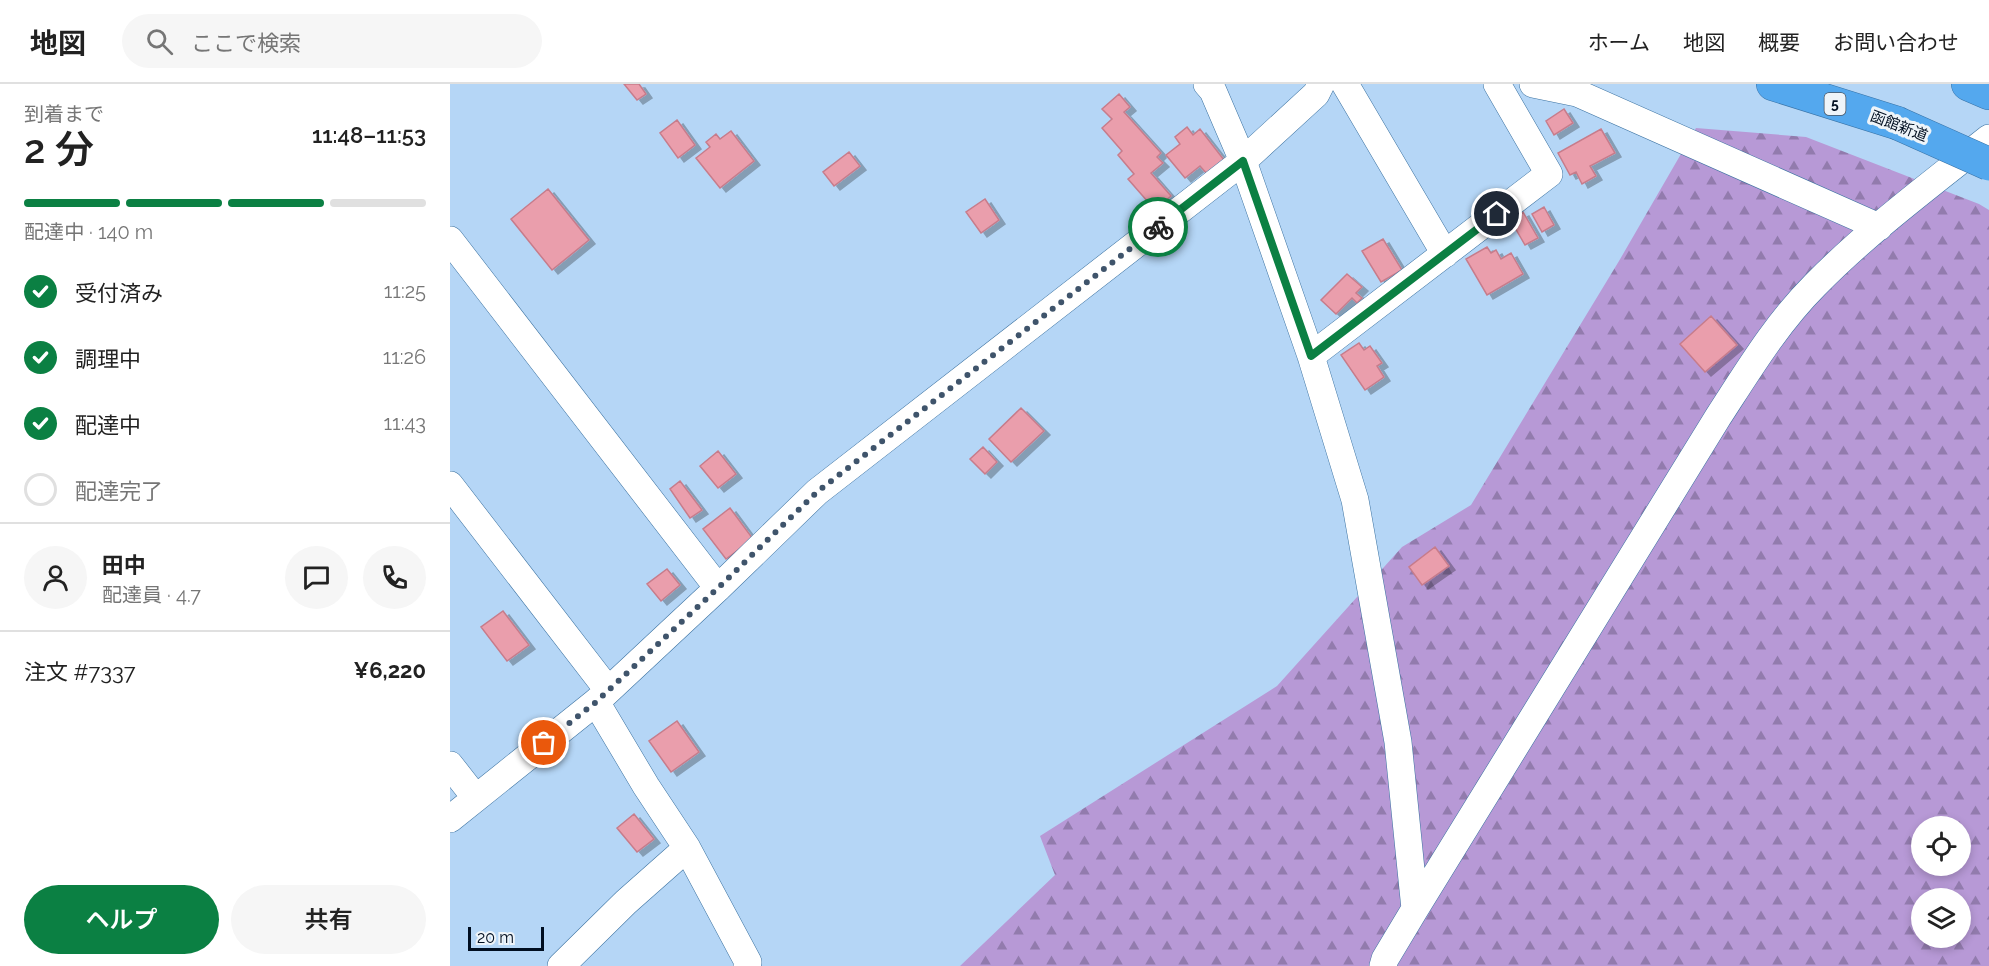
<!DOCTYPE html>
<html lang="ja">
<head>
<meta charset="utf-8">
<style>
	:root { --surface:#fff; --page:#f6f6f6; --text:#222; --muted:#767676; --line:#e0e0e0; --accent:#0b8043 }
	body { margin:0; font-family:Raleway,"Noto Sans JP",sans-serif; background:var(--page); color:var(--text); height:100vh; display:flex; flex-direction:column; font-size:22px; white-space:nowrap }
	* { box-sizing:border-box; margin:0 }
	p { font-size:20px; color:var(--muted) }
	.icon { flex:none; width:33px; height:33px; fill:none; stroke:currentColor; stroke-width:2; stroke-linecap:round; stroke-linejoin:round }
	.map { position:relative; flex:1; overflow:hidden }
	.side { display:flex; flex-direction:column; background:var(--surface); width:450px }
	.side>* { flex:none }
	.fabs { position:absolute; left:1461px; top:732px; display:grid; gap:12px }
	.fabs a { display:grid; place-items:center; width:60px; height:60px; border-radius:50%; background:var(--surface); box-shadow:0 3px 9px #0003; font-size:30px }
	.scale { position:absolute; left:18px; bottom:15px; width:76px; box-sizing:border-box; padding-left:6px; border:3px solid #000e20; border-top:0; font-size:16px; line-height:21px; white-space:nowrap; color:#000e20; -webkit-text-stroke:4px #eef4f9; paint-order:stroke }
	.pin { position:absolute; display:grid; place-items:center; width:51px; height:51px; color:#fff; margin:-26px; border:3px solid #fff; border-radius:50%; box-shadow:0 2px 6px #0007 }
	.courier { position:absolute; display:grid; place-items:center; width:60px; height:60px; margin:-30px; border:4px solid #0b8043; border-radius:50%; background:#fff; color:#222; box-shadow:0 2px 8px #0007 }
	.overview em { font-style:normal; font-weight:600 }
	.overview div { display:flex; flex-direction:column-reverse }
	.overview { display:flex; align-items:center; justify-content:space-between; height:102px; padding:0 24px }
	h1 { font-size:39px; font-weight:600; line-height:45px }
	.bar { display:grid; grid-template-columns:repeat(4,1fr); gap:9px 6px; align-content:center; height:72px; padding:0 24px }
	.bar i { height:8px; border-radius:4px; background:var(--line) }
	.bar .active { background:var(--accent) }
	.bar p { grid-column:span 4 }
	.line { display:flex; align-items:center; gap:15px; padding:0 24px; border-top:2px solid var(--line) }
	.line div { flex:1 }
	.round { display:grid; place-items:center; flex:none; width:63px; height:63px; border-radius:32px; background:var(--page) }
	ol { padding:0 24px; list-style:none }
	li { display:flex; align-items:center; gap:18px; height:66px }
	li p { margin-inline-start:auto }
	li .icon { padding:6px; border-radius:50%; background:var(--accent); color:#fff; stroke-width:4 }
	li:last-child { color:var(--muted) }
	li i { width:33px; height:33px; border:3px solid var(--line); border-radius:50% }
	.cta { display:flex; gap:12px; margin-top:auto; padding:12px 24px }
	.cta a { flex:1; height:69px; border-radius:36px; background:var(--accent); color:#fff; font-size:24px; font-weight:600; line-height:69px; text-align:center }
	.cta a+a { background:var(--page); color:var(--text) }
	header { display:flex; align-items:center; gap:36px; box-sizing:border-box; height:84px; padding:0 30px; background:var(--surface); border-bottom:2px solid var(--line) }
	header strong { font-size:28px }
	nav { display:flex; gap:33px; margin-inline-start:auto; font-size:21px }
	.search { width:420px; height:54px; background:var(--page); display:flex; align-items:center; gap:15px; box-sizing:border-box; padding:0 21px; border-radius:33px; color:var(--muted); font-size:22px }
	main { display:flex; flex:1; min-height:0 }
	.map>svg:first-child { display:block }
	.forest { fill:url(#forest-firs); fill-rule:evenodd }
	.building { fill:#ea9eac; stroke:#c77c8b; stroke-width:1.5; filter:url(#shadow) }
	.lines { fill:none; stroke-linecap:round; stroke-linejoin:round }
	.street-casing { stroke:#3b72a1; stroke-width:28 }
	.highway-casing { stroke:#3772a6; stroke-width:34 }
	.street { stroke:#fff; stroke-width:27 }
	.highway { stroke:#54a8ee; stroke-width:33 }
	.highway-bridge-casing { stroke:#3772a6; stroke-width:34; stroke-linecap:butt }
	.highway-bridge { stroke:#54a8ee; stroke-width:33 }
	.done { stroke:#3f546b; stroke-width:6; stroke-dasharray:0 10.8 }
	.route { stroke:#0b8043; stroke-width:8 }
	.labels { text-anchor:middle; stroke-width:6; stroke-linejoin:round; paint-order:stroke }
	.shield { fill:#eef4f9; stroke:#475361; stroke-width:1.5 }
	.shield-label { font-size:14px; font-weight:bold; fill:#000e20 }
	.street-label { font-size:15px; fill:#000e20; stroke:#eef4f9 }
</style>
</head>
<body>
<header>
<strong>地図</strong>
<div class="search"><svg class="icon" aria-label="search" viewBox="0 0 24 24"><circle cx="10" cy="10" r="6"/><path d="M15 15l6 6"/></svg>ここで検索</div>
<nav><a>ホーム</a><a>地図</a><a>概要</a><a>お問い合わせ</a></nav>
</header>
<main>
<section class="side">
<div class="overview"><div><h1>2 分</h1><p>到着まで</p></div><em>11:48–11:53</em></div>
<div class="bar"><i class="active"></i><i class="active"></i><i class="active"></i><i></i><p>配達中 · 140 m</p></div>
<ol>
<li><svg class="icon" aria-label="check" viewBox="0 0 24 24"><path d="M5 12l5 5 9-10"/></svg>受付済み<p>11:25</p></li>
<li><svg class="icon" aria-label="check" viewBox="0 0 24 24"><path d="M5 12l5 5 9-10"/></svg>調理中<p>11:26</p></li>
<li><svg class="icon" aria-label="check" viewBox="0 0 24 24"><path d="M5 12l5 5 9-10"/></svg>配達中<p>11:43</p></li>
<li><i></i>配達完了</li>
</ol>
<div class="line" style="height:108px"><a class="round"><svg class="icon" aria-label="person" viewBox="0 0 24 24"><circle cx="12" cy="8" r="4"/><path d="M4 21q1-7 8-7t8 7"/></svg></a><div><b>田中</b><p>配達員 · 4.7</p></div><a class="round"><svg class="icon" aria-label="chat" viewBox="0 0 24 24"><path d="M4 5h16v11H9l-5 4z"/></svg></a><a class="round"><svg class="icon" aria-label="phone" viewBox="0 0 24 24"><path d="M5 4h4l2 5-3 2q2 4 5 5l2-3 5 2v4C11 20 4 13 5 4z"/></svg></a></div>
<div class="line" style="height:78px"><div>注文 #7337</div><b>¥6,220</b></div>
<div class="cta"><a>ヘルプ</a><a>共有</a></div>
</section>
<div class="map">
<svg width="1539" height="882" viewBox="0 0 1539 882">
	<defs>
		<pattern id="forest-firs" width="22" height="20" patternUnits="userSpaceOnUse" patternTransform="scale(1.5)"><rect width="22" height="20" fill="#b799d6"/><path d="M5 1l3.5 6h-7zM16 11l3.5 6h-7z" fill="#927bad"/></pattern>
		<filter id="shadow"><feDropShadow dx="6" dy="4" stdDeviation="0" flood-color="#0004"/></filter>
	</defs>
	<rect width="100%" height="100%" fill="#b5d6f6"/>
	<path class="forest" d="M1246,44L1356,53L1529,120L1539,126V882H510L605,791L590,752L827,602L952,463L1021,421L1169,177ZM1472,742H1510V782H1472ZM1472,814H1510V854H1472Z"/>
	<path class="building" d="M174,0H189L196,10L187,16Z
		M669,10L680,23L674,28L711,69L707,73L713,79L701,89L721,112L705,126L678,95L684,90L668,71L672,67L652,44L662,35L652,25Z
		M1114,25L1123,39L1104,51L1096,37Z
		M227,36L245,61L228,74L210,49Z
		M737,43L743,51L750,45L774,76L757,90L750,82L735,94L716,71L730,60L725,53Z
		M1151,45L1165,69L1140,82L1146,92L1132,100L1126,88L1120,91L1108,69Z
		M281,47L304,77L270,104L246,74L260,63L256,58L266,50L270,55Z
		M399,68L410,82L384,102L373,88Z
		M98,105L139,156L102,186L61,135Z
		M535,115L549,136L531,149L516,128Z
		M1094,123L1104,141L1092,148L1082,130Z
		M1073,128L1088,154L1075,161L1060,135Z
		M933,155L952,186L931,198L912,167Z
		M1037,163L1041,169L1046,166L1051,175L1061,169L1073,190L1037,211L1016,175Z
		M897,190L912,203L906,209L912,214L907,219L902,214L886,230L871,216Z
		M1261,232L1287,261L1255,288L1230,260Z
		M909,259L914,266L920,262L932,279L927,282L934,293L915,306L891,271Z
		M571,324L594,347L561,378L539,355Z
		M533,363L547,378L535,390L520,375Z
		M268,367L286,390L268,404L250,382Z
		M230,397L252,426L240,434L220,405Z
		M280,424L303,455L276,475L253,445Z
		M985,463L999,482L972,501L959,483Z
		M217,485L230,501L211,517L197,500Z
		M53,527L79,561L57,577L31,543Z
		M227,637L249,668L221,688L199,657Z
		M184,730L204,755L187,768L167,744Z"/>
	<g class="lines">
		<g class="street-casing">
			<path id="street" d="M757,0L763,7L793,77L861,272L905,416L948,658L965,825
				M895,0L995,170
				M1083,0L1127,9L1429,143
				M0,156L268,504
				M861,272L1099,90L1047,0
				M0,401L158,606
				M146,618L196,702L237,764L298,878L297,882
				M0,681L25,713
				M0,735L146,618L268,504L367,408L793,77L866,10L871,0
				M111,882L176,818L237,764
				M933,882L935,875L965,825L1268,333C1298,287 1326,240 1365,201C1418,147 1480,101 1539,54"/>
		</g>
		<g class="highway-casing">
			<path id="highway" d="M1323,0L1447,39
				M1518,0L1539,9"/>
		</g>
		<use href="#street" class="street"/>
		<use href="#highway" class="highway"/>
		<g class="highway-bridge-casing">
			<path id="highway-bridge" d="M1447,39L1539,80"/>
		</g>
		<use href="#highway-bridge" class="highway-bridge"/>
	</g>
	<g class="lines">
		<path class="done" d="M94,659L146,618L268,504L367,408L708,143"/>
		<path class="route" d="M708,143L793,77L861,272L1047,130"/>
	</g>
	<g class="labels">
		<rect class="shield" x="1374.5" y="9" width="21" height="22" rx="4.5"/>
		<g class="shield-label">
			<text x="1385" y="25">5</text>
		</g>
		<g class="street-label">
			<text transform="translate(1449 42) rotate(21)" y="5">函館新道</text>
		</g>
	</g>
</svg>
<div class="fabs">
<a><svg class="icon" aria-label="locate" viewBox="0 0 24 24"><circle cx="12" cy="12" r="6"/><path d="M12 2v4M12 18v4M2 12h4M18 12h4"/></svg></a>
<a><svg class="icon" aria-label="layers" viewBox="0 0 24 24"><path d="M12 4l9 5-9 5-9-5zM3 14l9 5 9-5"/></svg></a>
</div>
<div class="scale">20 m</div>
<div class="pin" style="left:94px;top:659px;background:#ea580c"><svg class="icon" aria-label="bag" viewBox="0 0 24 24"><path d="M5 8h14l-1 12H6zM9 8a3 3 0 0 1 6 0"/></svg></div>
<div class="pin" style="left:1047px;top:130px;background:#1f2937"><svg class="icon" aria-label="home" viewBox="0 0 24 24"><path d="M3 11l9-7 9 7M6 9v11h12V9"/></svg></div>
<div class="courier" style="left:708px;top:143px"><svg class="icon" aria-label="bike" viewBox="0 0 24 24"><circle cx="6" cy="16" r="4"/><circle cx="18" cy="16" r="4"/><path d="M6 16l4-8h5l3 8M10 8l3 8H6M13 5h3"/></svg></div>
</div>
</main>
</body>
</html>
